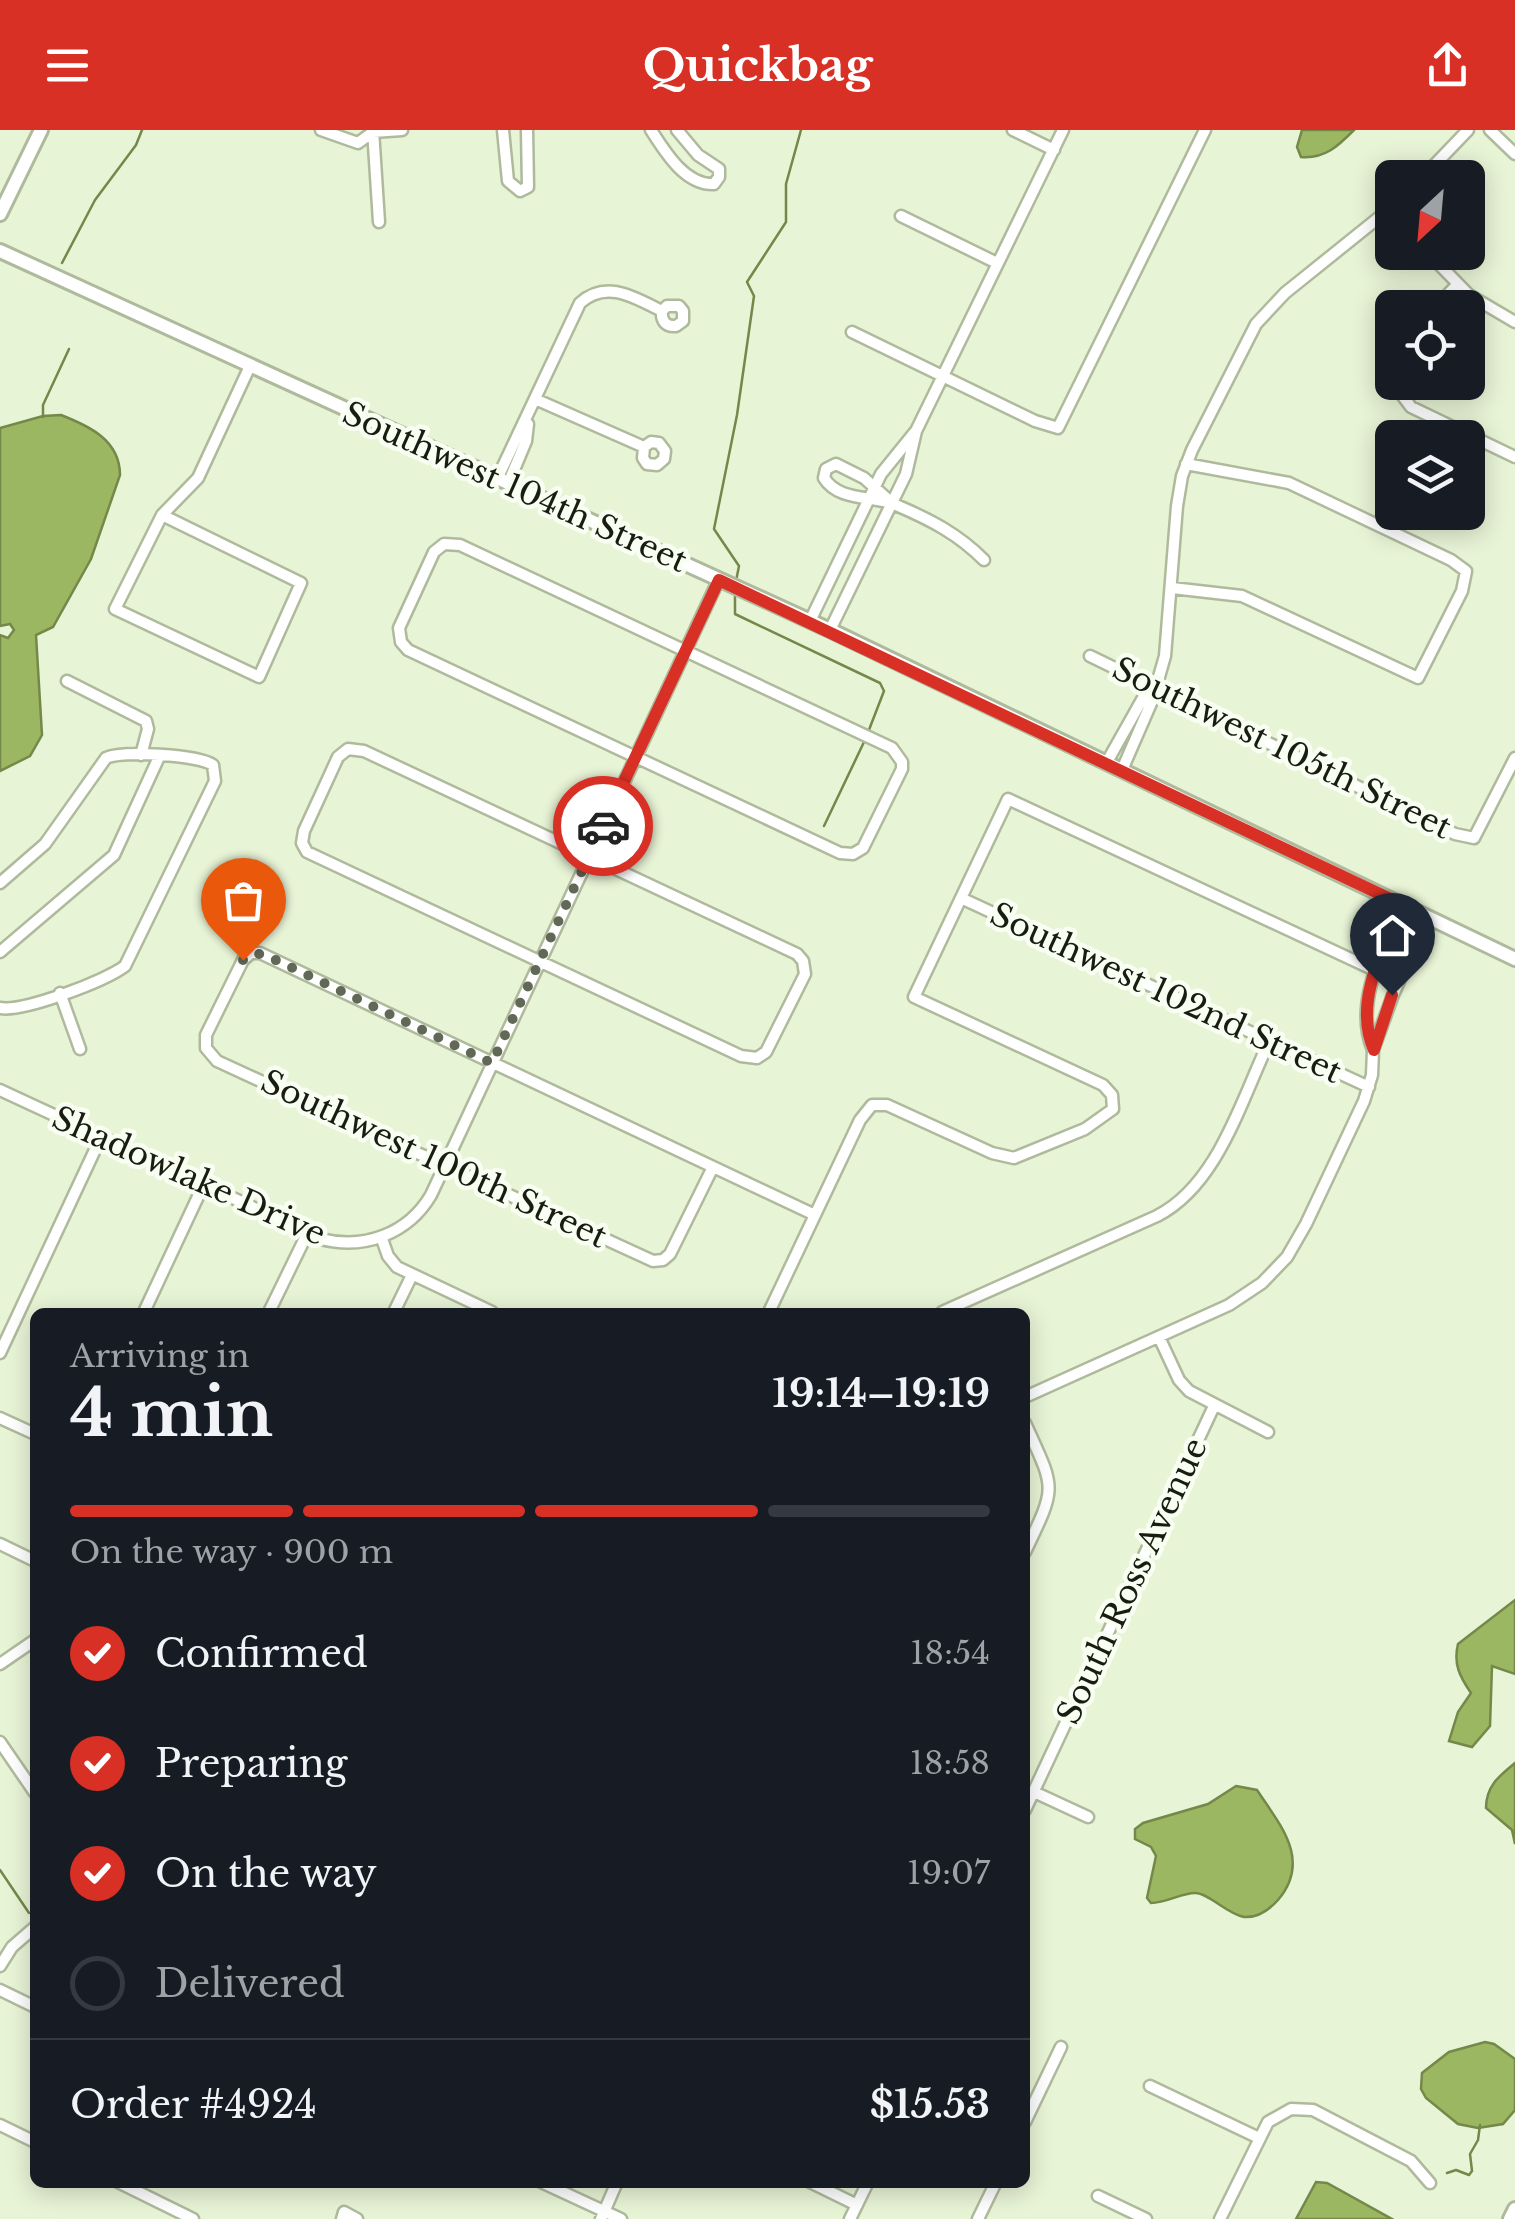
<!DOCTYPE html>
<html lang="en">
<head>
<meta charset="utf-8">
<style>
	:root { --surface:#171b24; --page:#242831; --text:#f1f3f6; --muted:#9ea1a6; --line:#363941; --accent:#d93025 }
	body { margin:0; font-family:"Libre Baskerville",serif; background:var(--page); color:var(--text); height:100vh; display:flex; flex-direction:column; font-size:38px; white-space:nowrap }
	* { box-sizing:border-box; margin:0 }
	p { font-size:32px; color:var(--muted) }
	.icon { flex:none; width:55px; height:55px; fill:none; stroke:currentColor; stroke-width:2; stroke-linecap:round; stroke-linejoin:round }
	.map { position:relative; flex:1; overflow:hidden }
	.details { position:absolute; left:30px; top:1178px; width:1000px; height:880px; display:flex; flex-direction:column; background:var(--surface); border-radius:15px; box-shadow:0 5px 25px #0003 }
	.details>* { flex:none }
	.needle { width:65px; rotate:206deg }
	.buttons { position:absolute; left:1375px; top:30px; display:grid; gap:20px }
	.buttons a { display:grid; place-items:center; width:110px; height:110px; border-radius:15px; background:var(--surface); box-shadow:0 5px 25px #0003; font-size:50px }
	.pin { position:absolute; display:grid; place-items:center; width:85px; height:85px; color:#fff; margin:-102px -42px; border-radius:50% 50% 50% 0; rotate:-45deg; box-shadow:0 0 10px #0007 }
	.pin .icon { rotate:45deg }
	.courier { position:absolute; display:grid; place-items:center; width:100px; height:100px; margin:-50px; border:8px solid #d93025; border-radius:50%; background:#fff; color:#222; box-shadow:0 2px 12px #0007 }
	.head em { font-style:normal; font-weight:700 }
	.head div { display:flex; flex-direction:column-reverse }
	.head { display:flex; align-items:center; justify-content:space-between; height:170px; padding:0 40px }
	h1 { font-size:65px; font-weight:700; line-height:75px }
	.bar { display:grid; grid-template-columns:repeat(4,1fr); gap:15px 10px; align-content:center; height:120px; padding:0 40px }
	.bar i { height:12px; border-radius:8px; background:var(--line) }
	.bar .on { background:var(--accent) }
	.bar p { grid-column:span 4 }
	.line { display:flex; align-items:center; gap:25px; padding:0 40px; border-top:2px solid var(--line) }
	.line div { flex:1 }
	ol { padding:0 40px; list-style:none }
	li { display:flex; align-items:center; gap:30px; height:110px }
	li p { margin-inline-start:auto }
	li .icon { padding:10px; border-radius:50%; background:var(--accent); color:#fff; stroke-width:4 }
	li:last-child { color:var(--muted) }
	li i { width:55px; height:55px; border:5px solid var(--line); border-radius:50% }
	header { display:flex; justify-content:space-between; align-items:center; height:130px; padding:0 40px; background:var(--accent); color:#fff; font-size:45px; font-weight:700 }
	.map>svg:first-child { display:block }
	.water { fill:#9bb762; stroke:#74884a; stroke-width:2.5 }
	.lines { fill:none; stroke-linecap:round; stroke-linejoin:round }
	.stream { stroke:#74884a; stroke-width:2.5 }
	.minor-casing { stroke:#afba9d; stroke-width:15 }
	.major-casing { stroke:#afba9d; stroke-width:18 }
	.minor { stroke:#fff; stroke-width:10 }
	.major { stroke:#fff; stroke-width:12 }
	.done { stroke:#616856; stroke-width:10; stroke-dasharray:0 18 }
	.route { stroke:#d93025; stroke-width:12 }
	.labels { text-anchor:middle; stroke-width:9; stroke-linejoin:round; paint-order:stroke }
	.street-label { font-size:32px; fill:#181c11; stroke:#f9fef2 }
</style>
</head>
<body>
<header><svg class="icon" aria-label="menu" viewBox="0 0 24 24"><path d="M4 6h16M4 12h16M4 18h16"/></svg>Quickbag<svg class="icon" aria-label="share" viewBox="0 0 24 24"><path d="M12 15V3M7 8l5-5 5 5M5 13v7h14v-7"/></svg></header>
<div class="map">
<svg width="1515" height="2089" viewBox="0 0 1515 2089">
	<rect width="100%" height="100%" fill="#e8f4d6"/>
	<path class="water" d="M1302,0H1354C1338,16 1325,29 1301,27L1297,17Z
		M61,285C89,296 120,310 120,345L91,429L53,497L36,505L42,605L30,626L0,641V505L8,508L14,500L10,494L0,496V298L43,286Z
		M1515,1470V1544L1492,1536L1490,1596L1472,1617L1449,1611L1458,1582L1471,1563C1460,1547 1453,1534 1458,1514Z
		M1515,1633V1714L1512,1700L1486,1678C1486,1656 1499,1646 1515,1633Z
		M1236,1656L1257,1660C1280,1695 1312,1730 1278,1770C1269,1780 1258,1788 1244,1787C1227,1784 1210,1764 1196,1763C1183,1762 1167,1773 1151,1773L1147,1768L1156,1726L1151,1717L1135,1709V1699L1143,1693L1208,1674Z
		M1485,1912L1494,1914L1515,1929V1980L1503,1994L1478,1998L1458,1994L1426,1968L1421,1959L1422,1943L1449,1922Z
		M1316,2052L1327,2053L1392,2089H1296Z"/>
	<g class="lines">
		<path class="stream" d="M62,133L95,70L136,15L142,0
			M43,287V275L69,219
			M736,451L739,436L714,399L737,285L754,166L747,152L786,92V54L801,0
			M735,464V484L880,553L884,561L867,605
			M824,696L864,612
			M0,1740L29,1783
			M1447,2043L1456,2040L1469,2045L1472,2041L1470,2024L1478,2010L1480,1995"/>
		<g class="minor-casing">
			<path id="minor" d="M321,0L358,13L373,2L402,0
				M373,0L379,92
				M503,0L508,51L520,61L528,57L527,0
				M651,0C665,22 685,55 714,54L719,47V39L698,25L677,0
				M1013,0L1054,20
				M1490,0L1515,24
				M1422,48L1468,0
				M901,86L997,133
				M1427,122L1469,165L1515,192
				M1435,178L1457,155
				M852,202L1035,291L1058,298L1205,0
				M1402,252V265L1411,277L1515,327
				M535,269L644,317L651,312L659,313L665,321L664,329L657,335L647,334L643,328L644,317
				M497,349L580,173C607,149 635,168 662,181C661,191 666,197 676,196L683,191V181L679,176H667L662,181
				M508,354L526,311L528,294
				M892,373L864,348L836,334L826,339L824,348C839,372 873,365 896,375C931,390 958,404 984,430
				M162,385L301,453L259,547L115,479L162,385L198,348L250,236
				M444,414L460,415L892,618L902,632V639L863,718L853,724L840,723L408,520L401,512L399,498L434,422Z
				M1172,458L1242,466L1418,548L1462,461L1466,441L1451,430L1289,353L1186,334
				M810,491L881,344L915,302
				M830,500L906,344L916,301L1063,0
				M1090,526L1455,704L1474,708L1515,628
				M67,551L146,591L148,599L141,625
				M348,619L364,621L797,824L803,831L805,844L766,922L757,928L741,926L307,722L302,713L304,701L338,627Z
				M1107,632L1143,568L1154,558
				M1122,640L1152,571L1165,526L1177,376L1182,346L1192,320L1256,194L1285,163L1392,77
				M0,753L45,714L106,628C122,620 199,625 213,635L215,651L125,836C105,851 24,882 0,878
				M963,769L1369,957
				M0,822L114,725L159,627
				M60,863L80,919
				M1373,920C1353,872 1384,819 1403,775
				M0,960L321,1109C364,1120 408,1104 431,1065L719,449
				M713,1037L670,1124L663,1130L653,1131L217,931L206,918V905L243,830L251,823H260L815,1085
				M382,1109L388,1126L397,1137L492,1182
				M144,1182L203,1056
				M269,1182L307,1104
				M394,1182L412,1145
				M769,1182L860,990L872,975H887L992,1023L1014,1028L1085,999L1113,979L1112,965L1103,955L914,867L1008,669L1398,851
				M942,1182L1157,1086C1218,1055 1241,970 1269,912
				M1159,1207L1179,1250L1189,1261L1268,1302
				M0,1223L101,1007
				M1025,1267L1229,1175L1262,1153L1287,1127L1306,1094L1364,971L1372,945L1373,920L1393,865L1427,787
				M0,1288L35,1304
				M1025,1293C1056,1361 1057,1355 1025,1422
				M0,1414L35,1431
				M0,1534L35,1510
				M0,1612L35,1663
				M1034,1662L1088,1687
				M1025,1680L1214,1276
				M0,1836L12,1817L35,1797
				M0,1860L35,1877
				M1150,1956L1259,2008
				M1025,1992L1061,1917
				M0,1995L35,2012
				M118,2052L193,2089
				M541,2052L621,2089
				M810,2052L857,2075
				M1098,2066L1146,2089
				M342,2089L344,2082L357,2089
				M601,2089L617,2052
				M850,2089L868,2052
				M978,2089L996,2052
				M1220,2089L1268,1992L1291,1979L1313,1980L1411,2031L1430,2053"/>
		</g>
		<g class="major-casing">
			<path id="major" d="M0,84L41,0
				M0,121L830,500L1515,829
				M1510,2089L1515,2079"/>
		</g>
		<use href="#minor" class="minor"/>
		<use href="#major" class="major"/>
	</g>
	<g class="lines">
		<path class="done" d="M243,830L252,824H263L492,933L603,696"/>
		<path class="route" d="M603,696L719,450L1403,775C1383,819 1353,872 1374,920L1392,865"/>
	</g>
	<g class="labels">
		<g class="street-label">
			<text transform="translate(515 357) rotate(24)" y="11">Southwest 104th Street</text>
			<text transform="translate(1282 618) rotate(26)" y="11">Southwest 105th Street</text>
			<text transform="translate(1166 863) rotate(25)" y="11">Southwest 102nd Street</text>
			<text transform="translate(434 1029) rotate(25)" y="11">Southwest 100th Street</text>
			<text transform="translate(189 1046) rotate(24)" y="11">Shadowlake Drive</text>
			<text transform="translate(1132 1451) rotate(-65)" y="11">South Ross Avenue</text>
		</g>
	</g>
</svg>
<div class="buttons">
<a><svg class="needle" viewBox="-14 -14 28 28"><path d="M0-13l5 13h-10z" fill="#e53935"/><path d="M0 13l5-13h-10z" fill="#9ea1a6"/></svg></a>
<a><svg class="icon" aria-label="locate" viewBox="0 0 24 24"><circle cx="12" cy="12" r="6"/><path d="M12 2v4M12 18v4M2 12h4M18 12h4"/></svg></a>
<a><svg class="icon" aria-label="layers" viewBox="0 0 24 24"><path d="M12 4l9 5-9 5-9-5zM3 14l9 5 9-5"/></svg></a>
</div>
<div class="pin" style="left:243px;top:830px;background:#ea580c"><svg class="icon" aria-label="bag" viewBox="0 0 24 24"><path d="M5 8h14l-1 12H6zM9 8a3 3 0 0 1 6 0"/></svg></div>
<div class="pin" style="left:1392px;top:865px;background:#1f2937"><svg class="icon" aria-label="home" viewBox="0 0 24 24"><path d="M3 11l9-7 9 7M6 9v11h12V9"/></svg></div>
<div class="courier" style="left:603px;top:696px"><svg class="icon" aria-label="car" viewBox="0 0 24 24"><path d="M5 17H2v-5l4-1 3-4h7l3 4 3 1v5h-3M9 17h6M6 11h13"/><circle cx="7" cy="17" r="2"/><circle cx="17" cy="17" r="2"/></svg></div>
<section class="details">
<div class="head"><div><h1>4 min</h1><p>Arriving in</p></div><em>19:14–19:19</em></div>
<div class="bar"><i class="on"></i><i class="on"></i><i class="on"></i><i></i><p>On the way · 900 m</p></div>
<ol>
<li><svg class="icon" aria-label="check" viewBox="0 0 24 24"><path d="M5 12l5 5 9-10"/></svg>Confirmed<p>18:54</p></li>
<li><svg class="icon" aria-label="check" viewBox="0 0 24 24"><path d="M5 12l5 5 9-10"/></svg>Preparing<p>18:58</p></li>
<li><svg class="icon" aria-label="check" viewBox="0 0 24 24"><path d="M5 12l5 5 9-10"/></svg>On the way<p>19:07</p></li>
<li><i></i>Delivered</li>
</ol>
<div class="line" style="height:130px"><div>Order #4924</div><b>$15.53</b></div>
</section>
</div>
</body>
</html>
